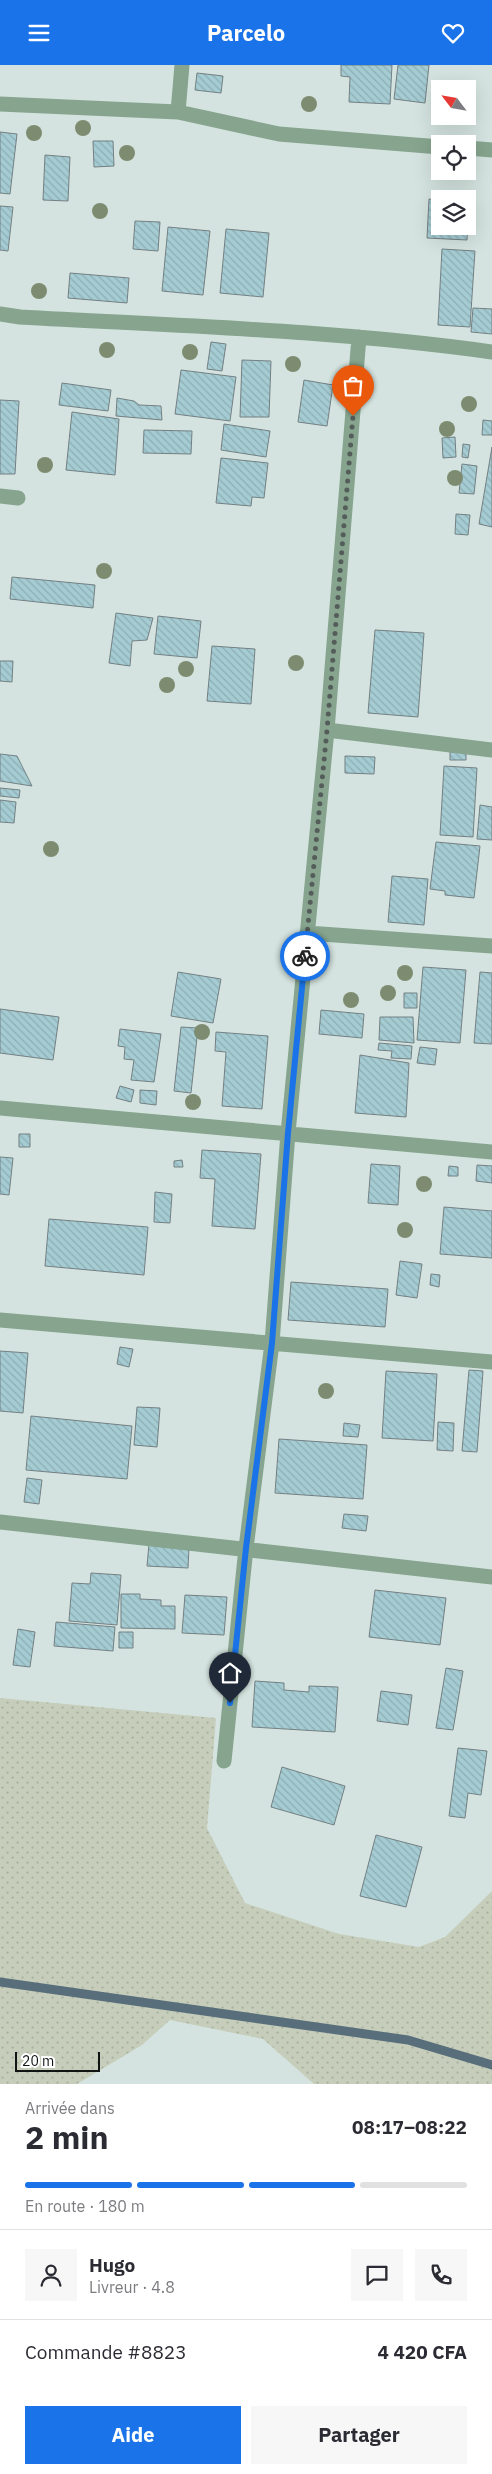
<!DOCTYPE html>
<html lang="fr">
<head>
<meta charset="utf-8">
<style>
	:root { --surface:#fff; --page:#f7f7f7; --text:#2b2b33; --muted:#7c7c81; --line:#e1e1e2; --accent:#1a73e8 }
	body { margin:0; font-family:"IBM Plex Sans",sans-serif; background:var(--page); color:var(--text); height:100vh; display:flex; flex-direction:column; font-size:19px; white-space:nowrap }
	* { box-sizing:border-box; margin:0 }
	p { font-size:16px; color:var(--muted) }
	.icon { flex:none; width:28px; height:28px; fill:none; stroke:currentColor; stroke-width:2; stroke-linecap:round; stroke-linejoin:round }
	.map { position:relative; height:2019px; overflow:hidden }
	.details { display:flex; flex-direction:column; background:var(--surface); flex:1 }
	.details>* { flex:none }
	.needle { width:32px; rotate:301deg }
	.controls { position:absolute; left:431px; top:15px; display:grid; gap:10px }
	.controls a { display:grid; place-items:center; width:45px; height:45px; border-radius:0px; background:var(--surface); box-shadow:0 5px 20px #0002; font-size:25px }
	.scale { position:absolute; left:15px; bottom:12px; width:85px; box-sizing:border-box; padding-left:5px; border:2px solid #101514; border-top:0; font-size:14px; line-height:18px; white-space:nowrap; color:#101514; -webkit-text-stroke:4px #fff; paint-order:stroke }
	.pin { position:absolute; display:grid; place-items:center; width:42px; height:42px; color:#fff; margin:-51px -21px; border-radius:50% 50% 50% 0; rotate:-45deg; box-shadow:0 0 5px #0007 }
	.pin .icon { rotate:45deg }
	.courier { position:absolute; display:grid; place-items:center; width:50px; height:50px; margin:-25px; border:4px solid #1a73e8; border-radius:50%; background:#fff; color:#222; box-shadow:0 1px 6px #0007 }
	.head em { font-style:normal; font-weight:700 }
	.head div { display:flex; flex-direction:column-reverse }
	.head { display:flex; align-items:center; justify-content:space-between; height:85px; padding:0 25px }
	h1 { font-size:32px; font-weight:700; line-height:38px }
	.bar { display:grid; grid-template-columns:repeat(4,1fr); gap:8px 5px; align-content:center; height:60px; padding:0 25px }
	.bar i { height:6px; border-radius:4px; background:var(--line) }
	.bar .current { background:var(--accent) }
	.bar p { grid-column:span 4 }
	.line { display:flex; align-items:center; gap:12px; padding:0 25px; border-top:1px solid var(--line) }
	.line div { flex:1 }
	.round { display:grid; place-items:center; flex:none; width:52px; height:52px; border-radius:0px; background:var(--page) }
	.button { display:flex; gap:10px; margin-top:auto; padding:10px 25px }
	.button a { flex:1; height:58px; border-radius:0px; background:var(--accent); color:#fff; font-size:20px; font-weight:700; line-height:58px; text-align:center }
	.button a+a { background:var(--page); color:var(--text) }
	header { display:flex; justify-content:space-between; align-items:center; height:65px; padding:0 25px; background:var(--accent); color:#fff; font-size:22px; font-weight:700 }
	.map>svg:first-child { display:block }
	.grass { fill:url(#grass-dots) }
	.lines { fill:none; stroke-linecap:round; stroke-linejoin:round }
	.stream { stroke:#596e7b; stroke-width:9 }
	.building { fill:url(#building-back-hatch); stroke:#738083 }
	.street { stroke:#86a48e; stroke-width:15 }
	.tree { fill:#7d8c70 }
	.done { stroke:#555d5b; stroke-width:5; stroke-dasharray:0 9 }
	.route { stroke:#1a73e8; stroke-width:6 }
</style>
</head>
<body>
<header><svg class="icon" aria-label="menu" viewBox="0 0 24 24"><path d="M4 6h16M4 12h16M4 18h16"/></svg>Parcelo<svg class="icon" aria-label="heart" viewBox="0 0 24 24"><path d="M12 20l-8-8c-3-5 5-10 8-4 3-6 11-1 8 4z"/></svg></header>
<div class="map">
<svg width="492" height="2019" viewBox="0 0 492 2019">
	<defs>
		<pattern id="grass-dots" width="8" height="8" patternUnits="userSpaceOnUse" patternTransform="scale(1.25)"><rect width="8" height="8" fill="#c6cebb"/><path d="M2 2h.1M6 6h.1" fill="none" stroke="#a9b0a0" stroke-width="1.8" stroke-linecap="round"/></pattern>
		<pattern id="building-back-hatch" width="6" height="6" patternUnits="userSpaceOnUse" patternTransform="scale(1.25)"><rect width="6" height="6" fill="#a5ccd3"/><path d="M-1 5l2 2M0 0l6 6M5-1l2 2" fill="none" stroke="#8daeb4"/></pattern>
	</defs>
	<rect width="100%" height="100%" fill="#d4e3df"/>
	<path class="grass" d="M0,1633L216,1653L207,1763L245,1838L339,1869L419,1882L445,1872L492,1826V2019H314L263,1974L170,1955L142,1980L77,2019H0Z"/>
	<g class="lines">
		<path class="stream" d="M0,1917L408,1975L492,2000"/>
	</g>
	<path class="building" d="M341,0H392L390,39L349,37L350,12L341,11Z
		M398,0H429L425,38L394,34Z
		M197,8L223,11L221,28L195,25Z
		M0,67L17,69L10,129L0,128Z
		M93,76H113L114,101L94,102Z
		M45,90L70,92L68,136L43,135Z
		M429,134L440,135V161H468V137H469L467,175L427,173Z
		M0,141L13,142L8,186L0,185Z
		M135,156L160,157L158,186L133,184Z
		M168,162L210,166L203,230L162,226Z
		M226,164L269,168L263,232L220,228Z
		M442,184L475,186L470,262L438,260Z
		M70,208L129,213L127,238L68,233Z
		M473,243L492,244V269L471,267Z
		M211,277L226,279L222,306L207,304Z
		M242,295L271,296L269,352H240Z
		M181,305L236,312L230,356L175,349Z
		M304,315L333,320L327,361L298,357Z
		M62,318L111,325L108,346L59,340Z
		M117,333L134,336L139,340L161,341L162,355L116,351Z
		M0,335L19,336L15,409H0Z
		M72,347L119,354L115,410L66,405Z
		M483,355L492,356V370H482Z
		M224,359L270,366L266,392L221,385Z
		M144,365L192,366L191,389L143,388Z
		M455,372L456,392L443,393L442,373Z
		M463,379L470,380L468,393L462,392Z
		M492,382V462L479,459Z
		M221,393L268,398L264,433L252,432L251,441L216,438Z
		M462,399L477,401L474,429L459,428Z
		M456,449L470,450L468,470L455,469Z
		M12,512L95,520L93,543L10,534Z
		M116,548L153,553L147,575L132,576L130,601L109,598Z
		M158,551L201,556L197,593L154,589Z
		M375,565L424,568L418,652L368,648Z
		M212,581L255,584L251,639L207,636Z
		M0,596H13L12,617L0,616Z
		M450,687H466V695H450Z
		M0,689L17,691L32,721L0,716Z
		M345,691L375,692L374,709L345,708Z
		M444,701L477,703L473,772L440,770Z
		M0,723L20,725L19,733L0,731Z
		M0,735L16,737L14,758L0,757Z
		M480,740L492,742V775L477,774Z
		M436,777L480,781L474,833L445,830V826L430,824Z
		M392,811L428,814L424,860L388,857Z
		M423,902L466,905L460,978L417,975Z
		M178,907L221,914L213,958L171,951Z
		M480,907L492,908V979L474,978Z
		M404,928H417V943H404Z
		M0,944L59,952L53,995L0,988Z
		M321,945L364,949L362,973L319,969Z
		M380,952H413L414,978L379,975Z
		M181,962L198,963L191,1028L174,1026Z
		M120,964L161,969L154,1017L131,1015L134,995L124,994L125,982L118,981Z
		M216,967L268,971L262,1044L222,1041L226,987L215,986Z
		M379,978L412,981L411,994L391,993L392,986L378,985Z
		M420,982L437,984L435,1000L417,998Z
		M360,990L409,998L406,1052L355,1048Z
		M120,1021L134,1025L131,1037L116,1033Z
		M140,1025L157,1026L156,1040L140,1038Z
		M19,1069H30V1082H19Z
		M202,1085L261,1089L255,1164L212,1161L215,1114L200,1113Z
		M0,1092L13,1093L9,1130L0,1129Z
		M182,1095L183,1102H174V1096Z
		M371,1099L400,1101L398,1140L368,1138Z
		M477,1100L492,1101V1118L476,1116Z
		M449,1101L458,1102V1111H448Z
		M155,1127L172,1129L170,1158L154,1157Z
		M444,1142L492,1146V1193L440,1189Z
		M49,1154L148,1162L144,1210L45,1201Z
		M400,1196L422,1199L417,1233L396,1230Z
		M431,1209L440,1210L439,1222L430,1220Z
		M291,1217L388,1224L385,1262L288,1255Z
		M120,1282L133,1284L129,1302L117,1299Z
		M0,1286L28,1288L23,1348L0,1346Z
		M469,1305L483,1306L477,1387L462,1386Z
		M386,1306L437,1309L433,1376L382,1373Z
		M137,1342L160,1343L157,1382L134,1380Z
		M31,1351L132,1361L127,1414L26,1405Z
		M438,1357L454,1358L453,1386L437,1385Z
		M344,1358L360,1360L358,1372L343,1371Z
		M279,1374L367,1380L363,1434L275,1428Z
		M27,1413L42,1415L39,1439L24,1437Z
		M344,1449L368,1451L366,1466L342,1463Z
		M149,1479L189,1482L188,1503L147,1501Z
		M91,1508L121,1510L117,1560L69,1556L72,1518L90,1519Z
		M375,1525L446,1533L440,1580L369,1572Z
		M121,1529H140V1534L161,1535V1541H175V1564L121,1563Z
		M185,1530L227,1532L224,1570L182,1568Z
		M56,1557L115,1562L113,1586L54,1581Z
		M18,1564L35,1567L30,1602L13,1600Z
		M119,1567H133V1583H119Z
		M446,1603L463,1606L453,1665L436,1663Z
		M255,1616L284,1618V1625L309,1627V1621L338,1622L335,1667L252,1662Z
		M381,1626L412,1630L408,1660L377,1656Z
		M458,1683L487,1686L481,1730L468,1728L465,1753L449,1751Z
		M282,1702L345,1721L334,1760L271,1742Z
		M376,1770L422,1782L406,1842L360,1831Z"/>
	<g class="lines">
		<path class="street" d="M0,39L178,47L279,69L440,82
			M178,47L182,0
			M468,83L492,85
			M0,249L20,252C178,261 335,265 492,287
			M0,431L18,433
			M327,665L492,685
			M307,868L492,881
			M0,1043L492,1087
			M0,1255L492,1297
			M0,1457L492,1512
			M224,1696L246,1483L272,1278L288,1068L327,665L359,272"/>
	</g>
	<g class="tree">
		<circle cx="309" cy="39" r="8"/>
		<circle cx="83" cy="63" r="8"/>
		<circle cx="34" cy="68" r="8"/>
		<circle cx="127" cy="88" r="8"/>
		<circle cx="100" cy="146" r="8"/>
		<circle cx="39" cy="226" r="8"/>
		<circle cx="107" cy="285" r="8"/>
		<circle cx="190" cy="287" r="8"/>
		<circle cx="293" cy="299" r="8"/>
		<circle cx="469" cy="339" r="8"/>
		<circle cx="447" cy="364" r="8"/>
		<circle cx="45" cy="400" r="8"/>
		<circle cx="455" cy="413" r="8"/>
		<circle cx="104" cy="506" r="8"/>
		<circle cx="296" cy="598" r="8"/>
		<circle cx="186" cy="604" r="8"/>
		<circle cx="167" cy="620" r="8"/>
		<circle cx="51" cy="784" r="8"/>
		<circle cx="405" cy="908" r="8"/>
		<circle cx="388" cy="928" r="8"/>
		<circle cx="351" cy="935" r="8"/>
		<circle cx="202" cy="967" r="8"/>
		<circle cx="193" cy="1037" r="8"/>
		<circle cx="424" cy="1119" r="8"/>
		<circle cx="405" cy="1165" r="8"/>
		<circle cx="326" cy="1326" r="8"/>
	</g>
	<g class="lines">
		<path class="done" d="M305,891L327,665L353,351"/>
		<path class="route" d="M230,1638L246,1483L272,1278L288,1068L305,891"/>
	</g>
</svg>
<div class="controls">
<a><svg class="needle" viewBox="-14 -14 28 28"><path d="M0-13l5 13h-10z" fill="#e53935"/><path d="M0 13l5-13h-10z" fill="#7c7c81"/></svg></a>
<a><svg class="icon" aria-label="locate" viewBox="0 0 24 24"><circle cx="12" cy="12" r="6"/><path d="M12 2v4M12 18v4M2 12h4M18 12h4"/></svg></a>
<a><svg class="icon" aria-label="layers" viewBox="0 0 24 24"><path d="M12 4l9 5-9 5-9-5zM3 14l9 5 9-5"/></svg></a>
</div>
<div class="scale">20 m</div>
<div class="pin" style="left:353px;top:351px;background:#ea580c"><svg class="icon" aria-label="bag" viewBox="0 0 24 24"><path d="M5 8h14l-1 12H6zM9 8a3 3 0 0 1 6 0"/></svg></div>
<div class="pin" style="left:230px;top:1638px;background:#1f2937"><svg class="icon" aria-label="home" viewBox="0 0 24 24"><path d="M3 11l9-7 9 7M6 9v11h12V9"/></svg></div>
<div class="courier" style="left:305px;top:891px"><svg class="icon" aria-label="bike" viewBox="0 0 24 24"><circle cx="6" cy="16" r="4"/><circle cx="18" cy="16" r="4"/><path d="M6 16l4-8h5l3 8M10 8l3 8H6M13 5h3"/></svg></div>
</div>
<section class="details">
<div class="head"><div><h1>2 min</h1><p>Arrivée dans</p></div><em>08:17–08:22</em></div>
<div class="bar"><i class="current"></i><i class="current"></i><i class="current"></i><i></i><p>En route · 180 m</p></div>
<div class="line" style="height:90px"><a class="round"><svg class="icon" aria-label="person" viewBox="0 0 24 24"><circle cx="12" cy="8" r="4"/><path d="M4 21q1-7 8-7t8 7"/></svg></a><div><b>Hugo</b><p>Livreur · 4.8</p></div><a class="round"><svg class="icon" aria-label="chat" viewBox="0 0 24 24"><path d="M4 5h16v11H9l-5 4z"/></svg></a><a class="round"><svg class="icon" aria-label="phone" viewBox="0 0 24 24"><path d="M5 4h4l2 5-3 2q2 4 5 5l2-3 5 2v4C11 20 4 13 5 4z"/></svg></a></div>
<div class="line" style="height:65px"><div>Commande #8823</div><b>4 420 CFA</b></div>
<div class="button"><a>Aide</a><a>Partager</a></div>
</section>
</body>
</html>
